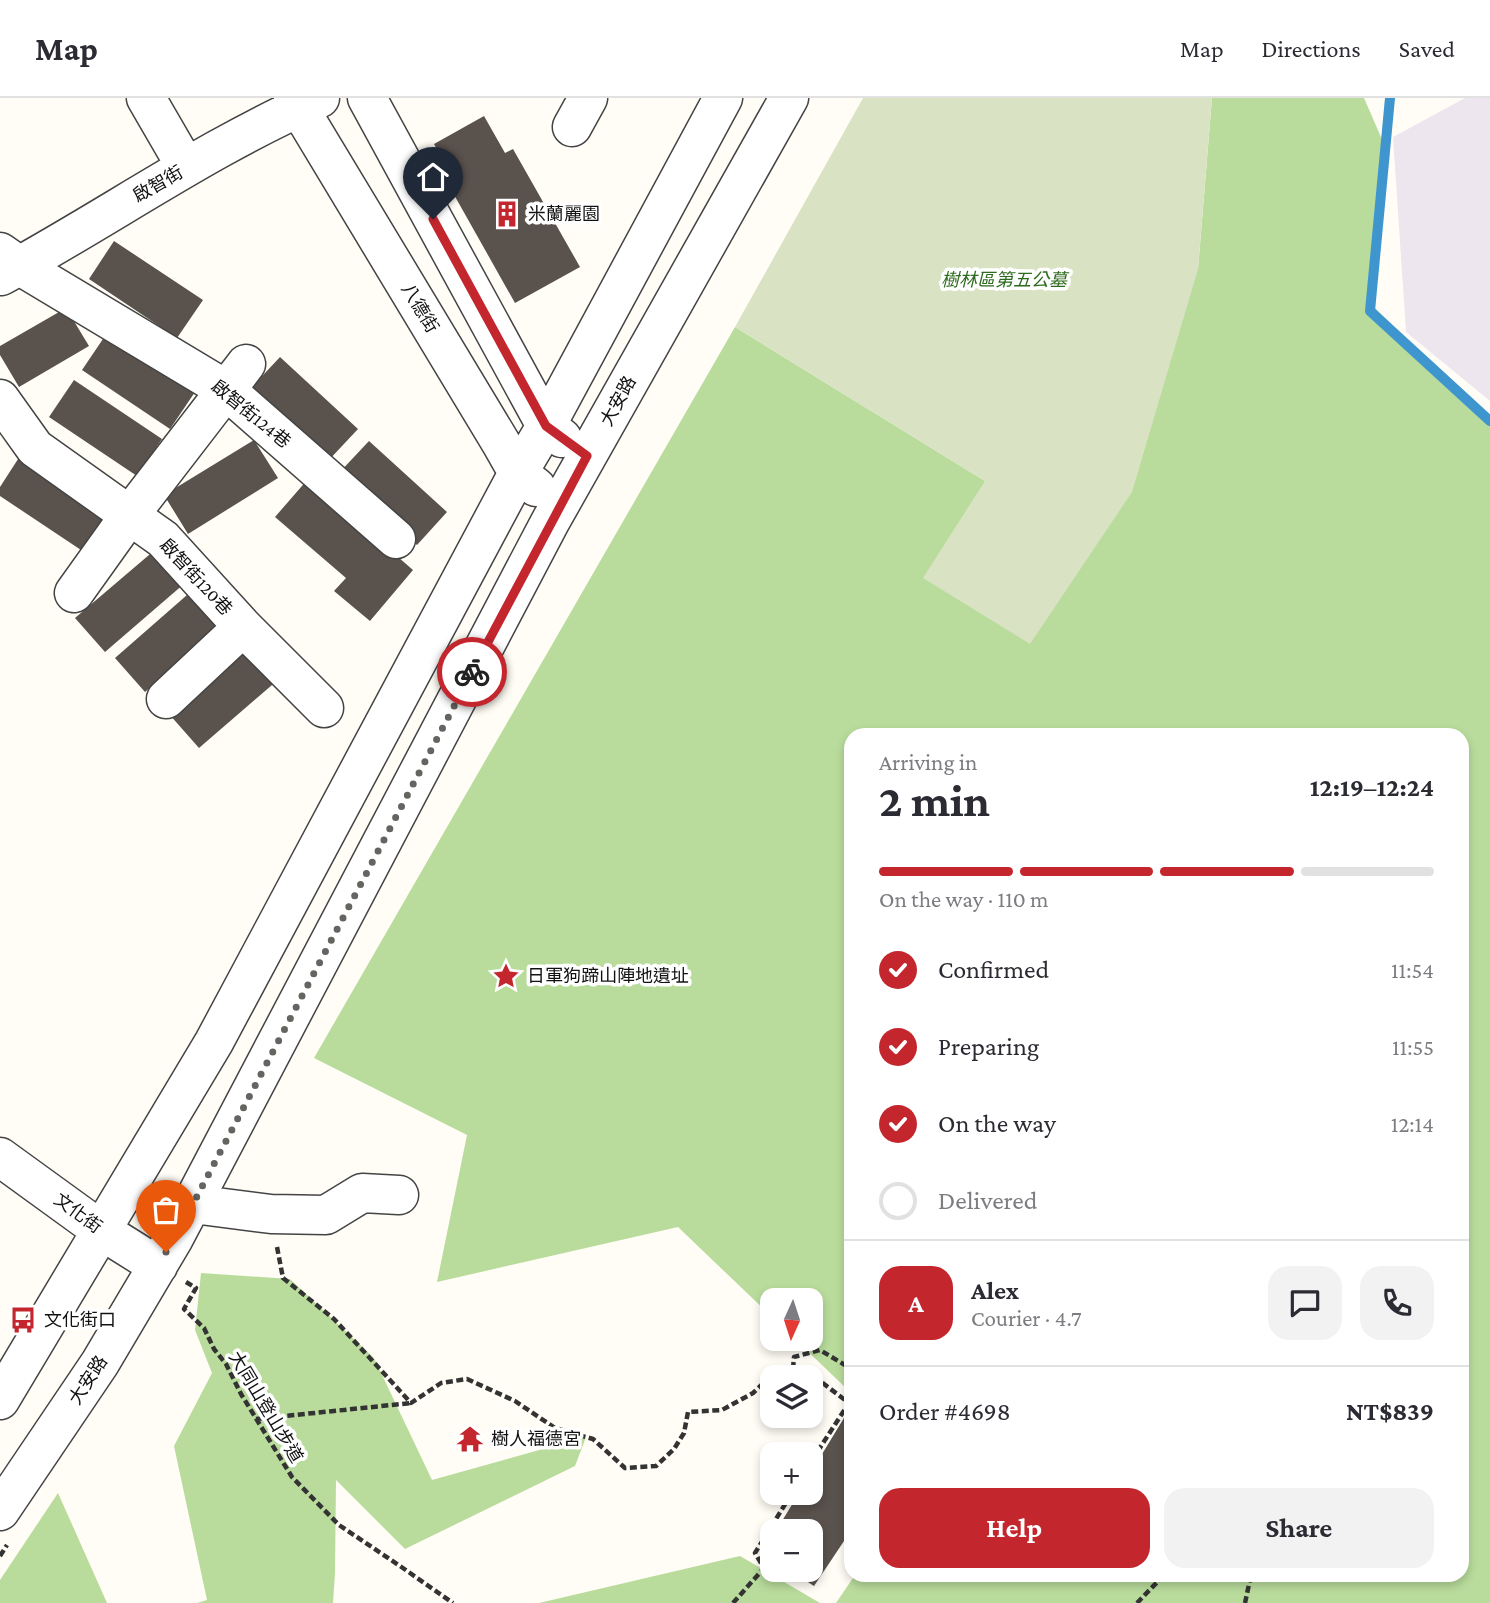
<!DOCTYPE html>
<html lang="en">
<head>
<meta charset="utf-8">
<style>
	:root { --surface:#fff; --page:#f2f2f3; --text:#2b2b33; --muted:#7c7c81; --line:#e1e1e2; --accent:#c4262e }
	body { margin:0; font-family:"Crimson Pro","Noto Sans TC",serif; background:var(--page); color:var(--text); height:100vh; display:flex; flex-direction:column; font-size:26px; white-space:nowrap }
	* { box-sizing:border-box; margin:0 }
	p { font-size:23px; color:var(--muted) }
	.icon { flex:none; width:38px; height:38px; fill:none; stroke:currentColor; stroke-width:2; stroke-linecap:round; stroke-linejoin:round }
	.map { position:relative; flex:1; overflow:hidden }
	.drawer { position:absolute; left:844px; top:630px; width:625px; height:854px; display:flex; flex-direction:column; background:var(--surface); border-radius:21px; box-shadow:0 4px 10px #0003 }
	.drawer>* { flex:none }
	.needle { width:46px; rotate:183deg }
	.buttons { position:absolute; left:760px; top:1190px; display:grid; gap:14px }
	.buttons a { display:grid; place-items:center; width:63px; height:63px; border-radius:14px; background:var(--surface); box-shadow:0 4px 10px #0003; font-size:35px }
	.pin { position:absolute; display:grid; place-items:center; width:60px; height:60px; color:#fff; margin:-72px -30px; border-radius:50% 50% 50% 0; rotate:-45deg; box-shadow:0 0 7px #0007 }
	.pin .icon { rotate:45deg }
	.courier { position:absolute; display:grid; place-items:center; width:70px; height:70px; margin:-35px; border:5px solid #c4262e; border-radius:50%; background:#fff; color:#222; box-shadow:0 2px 9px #0007 }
	.overview em { font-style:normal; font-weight:700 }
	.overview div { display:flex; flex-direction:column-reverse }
	.overview { display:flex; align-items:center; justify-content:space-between; height:119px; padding:0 35px }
	h1 { font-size:46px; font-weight:700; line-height:52px }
	.bar { display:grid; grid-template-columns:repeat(4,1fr); gap:10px 7px; align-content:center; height:84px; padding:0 35px }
	.bar i { height:9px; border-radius:5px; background:var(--line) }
	.bar .active { background:var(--accent) }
	.bar p { grid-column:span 4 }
	.line { display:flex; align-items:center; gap:18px; padding:0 35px; border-top:2px solid var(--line) }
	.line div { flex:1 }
	.round { display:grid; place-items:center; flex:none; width:74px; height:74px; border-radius:21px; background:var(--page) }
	ol { padding:0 35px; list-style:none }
	li { display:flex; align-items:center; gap:21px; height:77px }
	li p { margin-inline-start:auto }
	li .icon { padding:7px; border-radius:50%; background:var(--accent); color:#fff; stroke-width:4 }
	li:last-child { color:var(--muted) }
	li i { width:38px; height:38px; border:4px solid var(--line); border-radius:50% }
	.primary-button { display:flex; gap:14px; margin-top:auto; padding:14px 35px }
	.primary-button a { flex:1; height:80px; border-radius:21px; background:var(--accent); color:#fff; font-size:28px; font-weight:700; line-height:80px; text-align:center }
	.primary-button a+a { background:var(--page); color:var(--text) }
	header { display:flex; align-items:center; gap:42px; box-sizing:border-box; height:98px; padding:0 35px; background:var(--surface); border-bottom:2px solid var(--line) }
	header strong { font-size:33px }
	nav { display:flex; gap:38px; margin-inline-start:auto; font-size:24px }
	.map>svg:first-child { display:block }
	.industrial { fill:#eee6ef }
	.forest { fill:#b9dc9c }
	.cemetery { fill:#d9e3c4 }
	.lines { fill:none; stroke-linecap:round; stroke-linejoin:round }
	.stream { stroke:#3f96cf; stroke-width:10 }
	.building { fill:#5a524d }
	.minor-casing { stroke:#444; stroke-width:41 }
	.path { stroke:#333; stroke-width:4.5; stroke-dasharray:7 3.5; stroke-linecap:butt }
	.minor { stroke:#fff; stroke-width:38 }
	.done { stroke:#646461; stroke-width:7; stroke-dasharray:0 12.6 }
	.route { stroke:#c4262e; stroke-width:9 }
	.labels { text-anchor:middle; stroke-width:7; stroke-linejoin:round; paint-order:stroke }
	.street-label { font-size:18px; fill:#111; stroke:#fff }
	.poi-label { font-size:18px; fill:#111; stroke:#fff; text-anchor:start }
	.park-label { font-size:18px; font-style:italic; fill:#2f6b1f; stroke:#fff }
</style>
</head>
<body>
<header>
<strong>Map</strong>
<nav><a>Map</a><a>Directions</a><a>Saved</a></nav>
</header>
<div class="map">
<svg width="1490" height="1505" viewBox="0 0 1490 1505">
	<rect width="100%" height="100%" fill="#fffdf5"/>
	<path class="industrial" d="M1465,0H1490V303L1406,234L1393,39Z"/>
	<path class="forest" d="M1212,0H1364L1384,46L1368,203L1490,325V1505H836L855,1477H1461V637H850V1294L795,1241H810V1202H772V1219L678,1129L437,1184L467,1037L314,960L735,229L985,383L1198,171Z
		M201,1175L290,1181L374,1260L432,1382L586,1339L575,1368L405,1451L336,1382L335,1475L333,1505H197L207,1502L174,1348L212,1275L195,1232Z
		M58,1395L107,1505H0V1482Z
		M740,1458L820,1505H539Z"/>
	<path class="cemetery" d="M863,0H1212L1198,171L1132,394L1030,546L923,480L985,383L735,229Z"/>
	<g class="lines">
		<path class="stream" d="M1390,0L1370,213L1490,323"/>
	</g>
	<path class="building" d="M484,18L505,55L513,51L580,169L515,205L435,63L441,59L434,46Z
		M114,143L203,202L177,240L89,181Z
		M66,210L89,248L19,289L0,257V248Z
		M107,235L195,294L170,331L82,272Z
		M280,259L358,331L327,364L249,292Z
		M74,282L162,341L137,378L49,319Z
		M254,342L278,380L188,436L164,397Z
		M369,343L447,414L417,447L338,376Z
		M20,358L109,417L84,454L0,398V389Z
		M308,381L413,472L370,523L334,493L346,480L275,419Z
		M156,451L185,485L105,554L75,520Z
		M195,490L225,524L145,594L115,560Z
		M249,547L279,581L199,650L169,616Z
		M850,1310V1434L814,1488L789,1472H810V1433H776L799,1395H810V1376Z
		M772,1440V1460L763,1455Z"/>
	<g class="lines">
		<g class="minor-casing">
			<path id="minor" d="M146,0L186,69
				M293,0L501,345L518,375L536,389
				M367,0L546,328L562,340
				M572,29L588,0
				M0,154L20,168L225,291L396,441
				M1,178C108,120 208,49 320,0
				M0,301L35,350L163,441L243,529L324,610
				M74,495L129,418L246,266
				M166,601L243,529
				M0,1059L102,1133L158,1168
				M193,1106L271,1116L326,1117L362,1095L399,1097
				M0,1302L214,944L518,375L546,328L723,0
				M0,1413L100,1265L174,1140L550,424L789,0"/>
		</g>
		<path class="path" d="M277,1149L283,1180L334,1221L411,1305L441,1285L467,1281L515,1303L555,1330L593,1341L625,1370L656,1368L674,1351L684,1335L688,1314L722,1312L753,1295L773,1276L793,1271L816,1280L849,1305L810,1365
			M186,1184L196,1190L184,1211L204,1230L214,1251L226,1266L241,1296L292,1379L339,1427L400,1468L453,1505
			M793,1271L794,1259L820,1252L850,1270
			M256,1321L411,1305
			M0,1458L7,1447
			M733,1505L764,1470L755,1455L792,1395
			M1137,1505L1164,1477
			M1245,1505L1251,1477"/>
		<use href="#minor" class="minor"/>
	</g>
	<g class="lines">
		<path class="done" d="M166,1154L193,1106L472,574"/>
		<path class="route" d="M433,121L546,328L587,358L472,574"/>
	</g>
	<defs>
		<g id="building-bare" transform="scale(2.1)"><path d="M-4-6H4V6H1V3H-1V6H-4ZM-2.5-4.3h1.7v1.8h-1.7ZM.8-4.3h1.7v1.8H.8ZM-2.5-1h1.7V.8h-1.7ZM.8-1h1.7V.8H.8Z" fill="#c4262e" stroke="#fff" stroke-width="2.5" paint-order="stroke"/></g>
		<g id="sight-bare" transform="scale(2.1)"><path d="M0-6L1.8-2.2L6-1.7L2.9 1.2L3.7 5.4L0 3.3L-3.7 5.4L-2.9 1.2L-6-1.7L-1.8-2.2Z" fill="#c4262e" stroke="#fff" stroke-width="2.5" paint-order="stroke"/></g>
		<g id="bus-bare" transform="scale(2.1)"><path d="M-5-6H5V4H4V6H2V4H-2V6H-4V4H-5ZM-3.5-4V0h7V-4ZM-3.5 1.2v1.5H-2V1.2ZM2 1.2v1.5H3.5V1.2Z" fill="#c4262e" stroke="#fff" stroke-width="2.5" paint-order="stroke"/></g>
		<g id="temple-bare" transform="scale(2.1)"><path d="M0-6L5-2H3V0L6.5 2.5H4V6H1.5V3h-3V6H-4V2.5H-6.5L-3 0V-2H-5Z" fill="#c4262e" stroke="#fff" stroke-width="2.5" paint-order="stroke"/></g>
	</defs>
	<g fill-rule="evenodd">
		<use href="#building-bare" x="507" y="116"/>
		<use href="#sight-bare" x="506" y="878"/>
		<use href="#bus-bare" x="23" y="1222"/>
		<use href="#temple-bare" x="470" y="1341"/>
	</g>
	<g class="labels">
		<g class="street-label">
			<text transform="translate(158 86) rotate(-30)" y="6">啟智街</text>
			<text transform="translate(420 210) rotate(59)" y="6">八德街</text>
			<text transform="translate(618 303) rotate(-61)" y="6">大安路</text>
			<text transform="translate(251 316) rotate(39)" y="6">啟智街124巷</text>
			<text transform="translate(196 479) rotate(47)" y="6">啟智街120巷</text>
			<text transform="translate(78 1115) rotate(36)" y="6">文化街</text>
			<text transform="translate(88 1282) rotate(-57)" y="6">大安路</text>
			<text transform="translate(266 1309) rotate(59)" y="6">大同山登山步道</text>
		</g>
		<g class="poi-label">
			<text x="528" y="122">米蘭麗園</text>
			<text x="527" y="884">日軍狗蹄山陣地遺址</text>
			<text x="44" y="1228">文化街口</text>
			<text x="491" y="1347">樹人福德宮</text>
		</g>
		<g class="park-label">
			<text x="1004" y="188">樹林區第五公墓</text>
		</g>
	</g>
</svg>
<div class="buttons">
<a><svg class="needle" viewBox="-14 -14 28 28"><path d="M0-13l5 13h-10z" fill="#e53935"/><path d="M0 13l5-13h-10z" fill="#7c7c81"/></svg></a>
<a><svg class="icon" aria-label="layers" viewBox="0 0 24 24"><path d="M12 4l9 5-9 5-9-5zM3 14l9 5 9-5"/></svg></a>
<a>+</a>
<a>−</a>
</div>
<div class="pin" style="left:166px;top:1154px;background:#ea580c"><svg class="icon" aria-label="bag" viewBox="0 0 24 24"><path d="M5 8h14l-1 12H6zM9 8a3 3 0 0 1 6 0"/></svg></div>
<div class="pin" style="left:433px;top:121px;background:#1f2937"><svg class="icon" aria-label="home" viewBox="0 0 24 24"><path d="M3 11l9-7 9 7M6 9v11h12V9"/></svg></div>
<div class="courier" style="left:472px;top:574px"><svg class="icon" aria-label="bike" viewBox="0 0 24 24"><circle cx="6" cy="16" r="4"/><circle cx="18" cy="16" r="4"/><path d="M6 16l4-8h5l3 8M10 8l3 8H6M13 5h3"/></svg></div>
<section class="drawer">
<div class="overview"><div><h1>2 min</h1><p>Arriving in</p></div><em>12:19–12:24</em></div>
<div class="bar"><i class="active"></i><i class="active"></i><i class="active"></i><i></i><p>On the way · 110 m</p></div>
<ol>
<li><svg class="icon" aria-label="check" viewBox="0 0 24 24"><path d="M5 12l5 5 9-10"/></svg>Confirmed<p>11:54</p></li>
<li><svg class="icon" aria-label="check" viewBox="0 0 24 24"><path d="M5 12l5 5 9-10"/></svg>Preparing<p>11:55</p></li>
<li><svg class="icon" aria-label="check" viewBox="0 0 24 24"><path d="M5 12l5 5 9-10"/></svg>On the way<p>12:14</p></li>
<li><i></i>Delivered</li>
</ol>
<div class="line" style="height:126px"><b class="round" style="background:var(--accent);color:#fff">A</b><div><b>Alex</b><p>Courier · 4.7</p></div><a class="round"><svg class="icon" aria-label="chat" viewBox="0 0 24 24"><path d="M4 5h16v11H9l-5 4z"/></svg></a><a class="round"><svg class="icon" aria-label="phone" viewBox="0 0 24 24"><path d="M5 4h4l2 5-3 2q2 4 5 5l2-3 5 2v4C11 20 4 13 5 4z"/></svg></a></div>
<div class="line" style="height:91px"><div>Order #4698</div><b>NT$839</b></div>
<div class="primary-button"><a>Help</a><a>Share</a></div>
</section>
</div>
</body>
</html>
